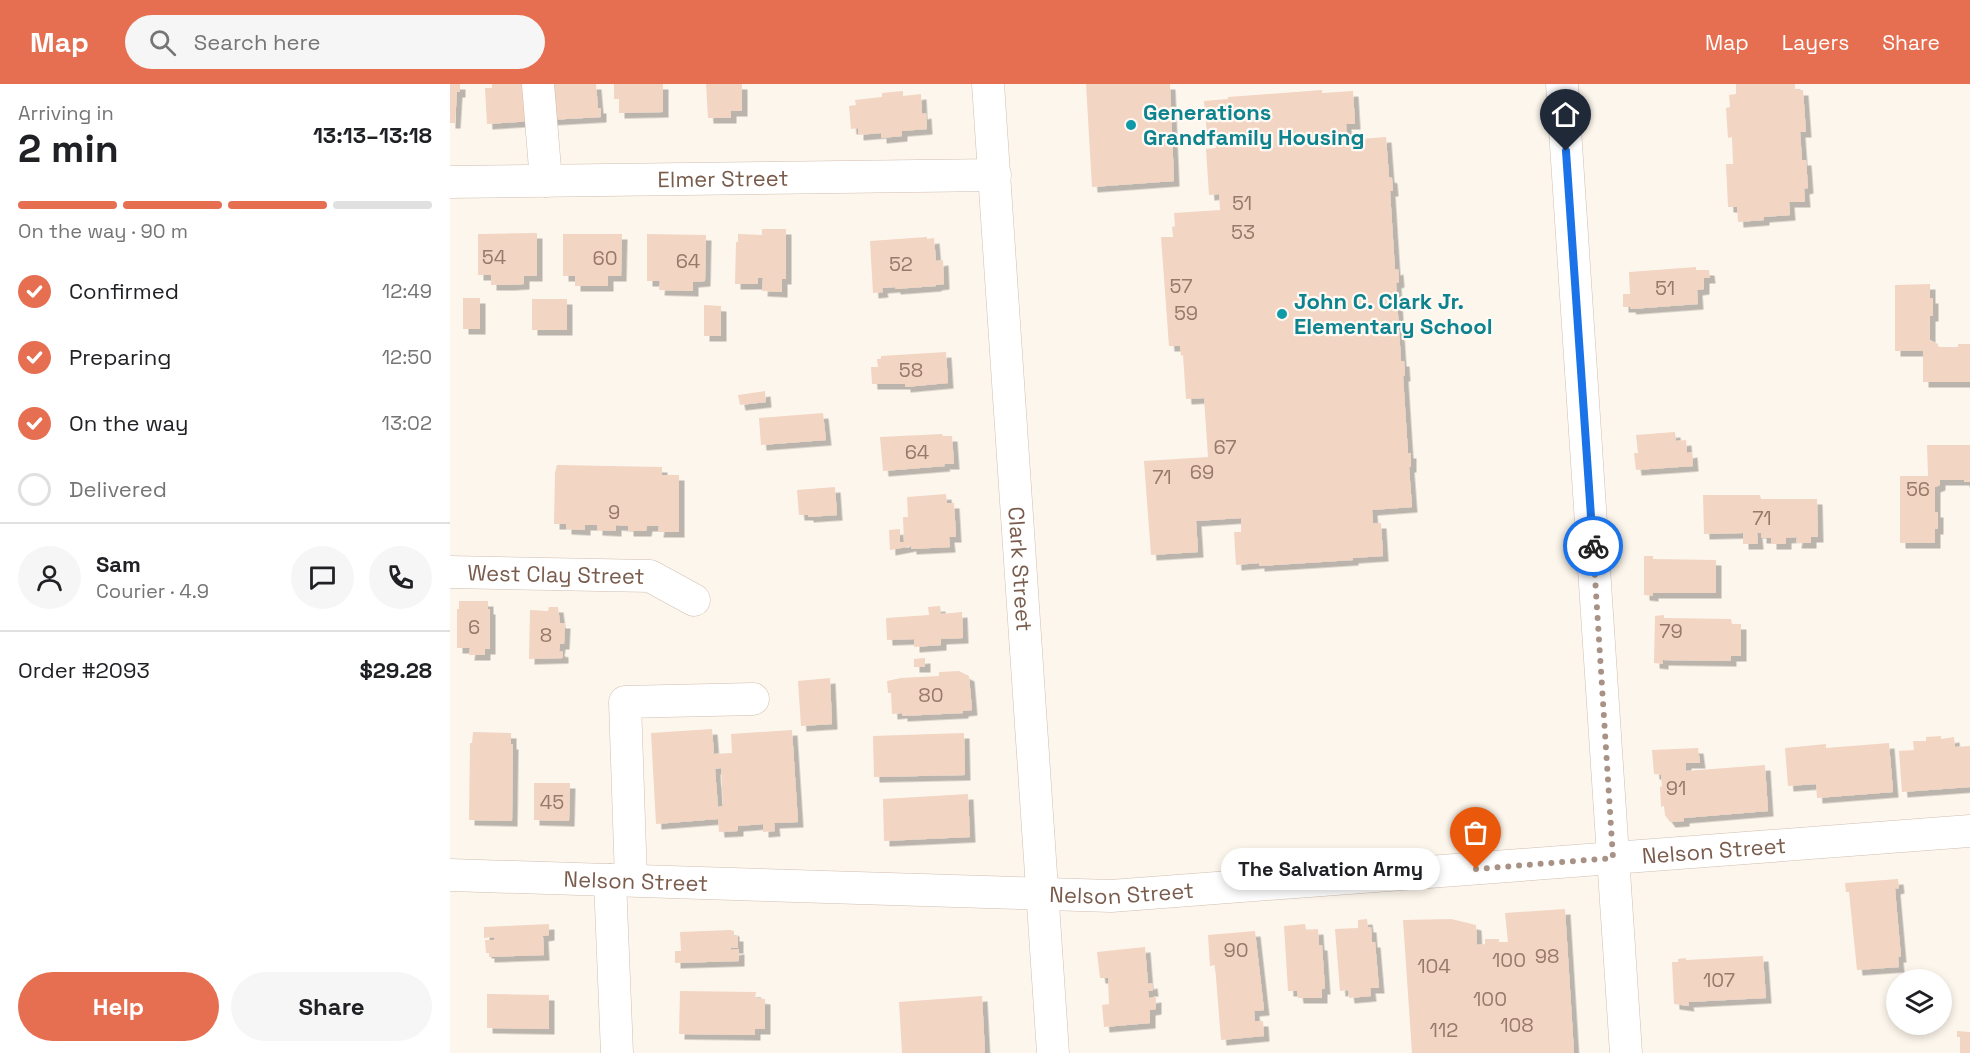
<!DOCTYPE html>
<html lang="en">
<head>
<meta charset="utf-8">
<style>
	:root { --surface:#fff; --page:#f6f6f6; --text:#202124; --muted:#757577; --line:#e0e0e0; --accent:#e76f51 }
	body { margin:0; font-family:"Space Grotesk",sans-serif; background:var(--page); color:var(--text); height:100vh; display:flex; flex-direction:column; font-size:22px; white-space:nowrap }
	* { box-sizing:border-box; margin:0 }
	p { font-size:20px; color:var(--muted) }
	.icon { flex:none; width:33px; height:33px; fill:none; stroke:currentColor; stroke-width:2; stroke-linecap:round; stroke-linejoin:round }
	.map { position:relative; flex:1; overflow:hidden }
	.sheet { display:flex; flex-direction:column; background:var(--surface); width:450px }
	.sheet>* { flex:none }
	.tools { position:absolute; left:1436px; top:885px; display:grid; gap:12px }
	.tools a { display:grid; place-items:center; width:66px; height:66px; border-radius:50%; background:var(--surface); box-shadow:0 3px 9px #0003; font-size:30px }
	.pin { position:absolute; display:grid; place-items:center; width:51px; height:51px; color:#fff; margin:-62px -26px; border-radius:50% 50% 50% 0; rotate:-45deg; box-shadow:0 0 6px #0007 }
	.pin .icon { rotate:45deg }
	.courier { position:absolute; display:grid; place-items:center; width:60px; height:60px; margin:-30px; border:4px solid #1a73e8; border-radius:50%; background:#fff; color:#222; box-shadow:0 2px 8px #0007 }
	.bubble { position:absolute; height:42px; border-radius:21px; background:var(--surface); box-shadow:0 3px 9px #0003; font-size:20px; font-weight:600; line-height:42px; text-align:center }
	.headline em { font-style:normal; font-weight:600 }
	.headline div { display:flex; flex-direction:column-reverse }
	.headline { display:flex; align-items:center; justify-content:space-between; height:102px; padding:0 18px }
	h1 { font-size:39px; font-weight:600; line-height:45px }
	.bar { display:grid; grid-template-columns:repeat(4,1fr); gap:9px 6px; align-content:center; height:72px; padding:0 18px }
	.bar i { height:8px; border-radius:4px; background:var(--line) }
	.bar .selected { background:var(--accent) }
	.bar p { grid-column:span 4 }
	.line { display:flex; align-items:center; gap:15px; padding:0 18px; border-top:2px solid var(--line) }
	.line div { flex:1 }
	.round { display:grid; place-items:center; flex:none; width:63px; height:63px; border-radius:32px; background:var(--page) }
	ol { padding:0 18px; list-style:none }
	li { display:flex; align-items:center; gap:18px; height:66px }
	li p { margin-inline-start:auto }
	li .icon { padding:6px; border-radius:50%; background:var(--accent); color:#fff; stroke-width:4 }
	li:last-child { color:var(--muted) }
	li i { width:33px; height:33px; border:3px solid var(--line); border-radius:50% }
	.button { display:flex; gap:12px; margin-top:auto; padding:12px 18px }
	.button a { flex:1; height:69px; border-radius:36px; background:var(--accent); color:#fff; font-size:24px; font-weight:600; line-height:69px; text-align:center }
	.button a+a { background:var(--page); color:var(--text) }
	header { display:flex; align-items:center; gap:36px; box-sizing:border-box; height:84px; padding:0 30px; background:var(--accent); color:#fff }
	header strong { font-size:28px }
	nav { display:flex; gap:33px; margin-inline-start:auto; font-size:21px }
	.search { width:420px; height:54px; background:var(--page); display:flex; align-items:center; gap:15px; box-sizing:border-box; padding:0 21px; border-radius:33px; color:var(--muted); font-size:22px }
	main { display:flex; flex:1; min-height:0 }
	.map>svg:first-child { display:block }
	.building { fill:#f3d5c3; fill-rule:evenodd; filter:url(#shadow) }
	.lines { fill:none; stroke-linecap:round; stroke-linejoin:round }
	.minor-casing { stroke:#d1beb0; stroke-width:33 }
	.minor { stroke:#fff; stroke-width:32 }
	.done { stroke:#a89285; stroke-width:6; stroke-dasharray:0 10.8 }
	.route { stroke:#1a73e8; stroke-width:8 }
	.culture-dot { fill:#0f9aa8; stroke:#fffaf3; stroke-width:2 }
	.labels { text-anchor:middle; stroke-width:4.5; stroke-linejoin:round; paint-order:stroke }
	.number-label { font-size:20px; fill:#987a6a }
	.culture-label { font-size:22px; font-weight:bold; fill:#0d838f; stroke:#fffaf3; text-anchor:start }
	.street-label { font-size:22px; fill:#7a5c4d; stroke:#fffaf3 }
</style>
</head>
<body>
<header>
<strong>Map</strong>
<div class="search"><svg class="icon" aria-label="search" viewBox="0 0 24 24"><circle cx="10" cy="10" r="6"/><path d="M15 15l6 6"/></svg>Search here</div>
<nav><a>Map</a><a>Layers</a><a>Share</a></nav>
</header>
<main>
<section class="sheet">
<div class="headline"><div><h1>2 min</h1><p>Arriving in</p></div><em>13:13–13:18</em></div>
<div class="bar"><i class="selected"></i><i class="selected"></i><i class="selected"></i><i></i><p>On the way · 90 m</p></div>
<ol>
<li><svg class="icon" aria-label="check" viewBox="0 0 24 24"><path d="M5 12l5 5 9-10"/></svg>Confirmed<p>12:49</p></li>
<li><svg class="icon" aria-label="check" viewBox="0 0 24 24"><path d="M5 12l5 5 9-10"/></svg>Preparing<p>12:50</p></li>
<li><svg class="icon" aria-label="check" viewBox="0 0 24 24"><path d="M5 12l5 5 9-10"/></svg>On the way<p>13:02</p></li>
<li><i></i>Delivered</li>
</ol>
<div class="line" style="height:108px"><a class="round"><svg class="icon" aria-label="person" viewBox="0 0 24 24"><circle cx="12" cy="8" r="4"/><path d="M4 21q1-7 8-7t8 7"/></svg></a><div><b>Sam</b><p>Courier · 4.9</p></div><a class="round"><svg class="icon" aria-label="chat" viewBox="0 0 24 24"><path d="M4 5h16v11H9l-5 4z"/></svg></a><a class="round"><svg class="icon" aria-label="phone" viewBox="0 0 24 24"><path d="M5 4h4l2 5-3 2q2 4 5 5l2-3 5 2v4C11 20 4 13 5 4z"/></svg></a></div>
<div class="line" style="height:78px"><div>Order #2093</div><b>$29.28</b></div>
<div class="button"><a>Help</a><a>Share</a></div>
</section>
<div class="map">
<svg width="1520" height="969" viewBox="0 0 1520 969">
	<defs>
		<filter id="shadow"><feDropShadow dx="5.5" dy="5.5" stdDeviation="0" flood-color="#0004"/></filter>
	</defs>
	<rect width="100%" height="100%" fill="#fdf6ec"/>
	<path class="building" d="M0,0H10V8H7L5,39H0Z
		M42,0H82L84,37L37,40L35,4H42Z
		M101,0H146L148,24H151V33L99,36Z
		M164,0H213V28L169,29V15H164Z
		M256,0H292V27H281V34H258Z
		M636,0H720L724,97L642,103Z
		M1286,0H1345V6H1353L1356,48H1350L1352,76H1356L1358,104L1354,105L1355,118H1339L1340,131L1314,133V136L1288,138L1287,123H1278L1276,80H1283L1282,53L1278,54L1276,24L1280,23L1279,11L1286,10Z
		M872,6V9L903,7L905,40H896L897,56L936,53L939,93L942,94L943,107H940L945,186L948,185L949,198L946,199L951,277H954L955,292H953L958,369H961V383H959L962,423L922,426L923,439H931L933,472L903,474V476L809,482V479L786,481L784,448H791V434L746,437L748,468L701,471L694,377L758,373L754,314L736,315L733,271L731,272L730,262H719L711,153H723L722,143L725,142L724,129L770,126L769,110L759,111L756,65L766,64L765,49L757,50L754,17L778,15V13Z
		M453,7V12L471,10L472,30L476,29L477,45L452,47V52L431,54V49L408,51V44L401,45L399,22L406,21L405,16L432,13V9Z
		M312,145H336V195H332V208L312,207L313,194H308V200H285L286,158H288V150L312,151Z
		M87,149V192H74V200L59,201H41V191H28V150Z
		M113,150H172L171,192H158V202H125V192H113Z
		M197,150L256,151L255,197L243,198V207L209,206L210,197H197Z
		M477,153V155L484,154L486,177L493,176L494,200L486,201V202L445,205V203L432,204L433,208L423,209L420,157Z
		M1246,183V186H1259L1260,194H1254V205L1247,206L1248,220L1181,225L1180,223H1173V210H1180L1179,188Z
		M1480,200V214H1483V232H1480V256L1488,260V263H1508V260H1520V298H1473V267H1445V201Z
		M13,214H30V245H13Z
		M82,215H117V246H82Z
		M254,221L271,222V252H254Z
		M496,268L498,299L455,303V300H422L421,283H428L427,275H431V272Z
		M315,307L316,318L290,321L288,311Z
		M373,329L376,356L311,361L309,334Z
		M1225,348L1226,357L1236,356L1237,369L1242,368L1243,382L1186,386L1184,369H1188L1186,351Z
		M492,350L493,352H502L504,380H494L495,382L433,387L430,353Z
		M1477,361H1520V398H1514V396H1490V401L1485,403V428H1488V445H1485V459H1450V392H1478Z
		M107,381L212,383V391H229V448H208L209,442H197L196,447H178V442L166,441V447L147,446V441H135V446L116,445V440H104L105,389Z
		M385,403L387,431L358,433V431H349L347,406Z
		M496,410L497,419H504L506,453H499L500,463L461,465V462L440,466L439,446L450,445V458H454L453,433H458L457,413Z
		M1253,411H1310L1311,415H1367L1368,453H1361V459H1346L1347,453L1336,454V460H1321V454H1311V449H1307L1308,460H1293V449L1254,450Z
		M1194,472H1203V475L1266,476V509H1203V512L1194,511Z
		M9,517H38V525H40V565H35V571H19L20,564H7V525H9Z
		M490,522L491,530L512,528L513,554L491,555V561L464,563V555L437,556L436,534L479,531L478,523Z
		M99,523H108L110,539H115L114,560H110L109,567L113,568V574L79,575L80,526L98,527Z
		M1214,531V534L1281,535L1282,540H1291V572H1281V577L1213,576V580L1204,579L1205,532Z
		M475,574V583H464V575Z
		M509,587L519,592L522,626L513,627V629L452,632V629L442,630L441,609H438L437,597L451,594L489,592V588Z
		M380,594L382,640L351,642L348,597Z
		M262,645L264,670L282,669L281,650L342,646L348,738L324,739L325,747L313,748V740L288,742V747L269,748L268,735L206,740L201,649ZM271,684L273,722L268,723L265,685Z
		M23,648L61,649V660H63L62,737L19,736L20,659H22Z
		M514,649L515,691L424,693L423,652Z
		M1491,652V655L1504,653L1505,663L1520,662V703L1452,708L1449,667L1464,666L1463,657H1476V653Z
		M1439,659L1443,708L1367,714L1366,700L1338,702L1335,664L1376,660V664Z
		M1248,664L1250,679H1236V687L1315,681L1318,727L1234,734V737L1220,738L1215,731L1214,722L1211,723L1210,702L1212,703L1211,691H1215L1204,690L1202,666Z
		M84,699H120L119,737L84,736Z
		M518,710L520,753L434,757L433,715Z
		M1448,795L1449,804L1445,805L1451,873H1448L1449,883L1407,886L1399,808H1396L1395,799Z
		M1115,825L1124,969H962L953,836L1001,835L1026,841L1027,861L1035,860V855H1049V858H1058L1055,829Z
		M917,835L918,843H921L922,858H925L929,904H920L921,912L899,914L898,906L890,907L885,845L908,844V836Z
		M99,840V851L93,852L94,871L39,873V869H36L35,856H44V853L34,854V843Z
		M855,840L856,846L868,845L869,861H872L875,905H872V914H848L847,907H838L834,842Z
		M280,846L284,847V852H288V864H281V866L289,865V877L225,879V867H231L230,848Z
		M805,847L814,926L804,927L805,937H813L814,952L771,956L765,881L760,882L758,851Z
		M695,863L698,900L702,899L703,907H698L699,914L706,913V925L700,926V939L654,943L652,921L659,920L658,894H650L647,868Z
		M1313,872L1316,914L1238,918L1239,922L1224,920L1222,878H1228V875L1236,874V876Z
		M230,907L306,908L305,914L315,915V945H305V951L229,950Z
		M37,910L99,911V945L37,944Z
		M532,912L535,969H452L449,918Z
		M1507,947L1520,948V969H1510V953H1507Z"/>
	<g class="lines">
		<g class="minor-casing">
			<g id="minor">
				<path d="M88,0L96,97"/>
				<path id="s1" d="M538,0L603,969"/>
				<path d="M1112,0L1176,969"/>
				<path id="s2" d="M0,98L545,91"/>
				<path id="s3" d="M0,488L200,492L244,516"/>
				<path id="s4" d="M0,791L661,812L1520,747"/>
				<path d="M160,796L167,969"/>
				<path d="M181,796L175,618L303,615"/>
			</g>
		</g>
		<use href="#minor" class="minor"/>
	</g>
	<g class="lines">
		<path class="done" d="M1026,785L1163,774L1143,462"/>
		<path class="route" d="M1116,67L1143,462"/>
	</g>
	<g class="culture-dot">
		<circle cx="681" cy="41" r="6"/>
		<circle cx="832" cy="230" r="6"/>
	</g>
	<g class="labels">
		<g class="number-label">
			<text x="792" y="126">51</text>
			<text x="793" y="155">53</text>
			<text x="44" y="180">54</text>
			<text x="155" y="181">60</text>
			<text x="238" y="184">64</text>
			<text x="451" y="187">52</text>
			<text x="731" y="209">57</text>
			<text x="1215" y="211">51</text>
			<text x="736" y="236">59</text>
			<text x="461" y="293">58</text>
			<text x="775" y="370">67</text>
			<text x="467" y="375">64</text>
			<text x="752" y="395">69</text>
			<text x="712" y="400">71</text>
			<text x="1468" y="412">56</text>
			<text x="164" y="435">9</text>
			<text x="1312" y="441">71</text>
			<text x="24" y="550">6</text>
			<text x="1221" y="554">79</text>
			<text x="96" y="558">8</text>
			<text x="481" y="618">80</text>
			<text x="1226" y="711">91</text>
			<text x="102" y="725">45</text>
			<text x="786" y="873">90</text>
			<text x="1097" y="879">98</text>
			<text x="1059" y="883">100</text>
			<text x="984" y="889">104</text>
			<text x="1269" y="903">107</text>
			<text x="1040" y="922">100</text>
			<text x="1067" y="948">108</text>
			<text x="994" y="953">112</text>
		</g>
		<g class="culture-label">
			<text x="693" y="36">Generations<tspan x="693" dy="25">Grandfamily Housing</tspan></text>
			<text x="844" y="225">John C. Clark Jr.<tspan x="844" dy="25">Elementary School</tspan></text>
		</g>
		<g class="street-label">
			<text dy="8" stroke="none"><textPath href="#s2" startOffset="273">Elmer Street</textPath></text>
			<text dy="8" stroke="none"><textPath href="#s1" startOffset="486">Clark Street</textPath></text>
			<text dy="8" stroke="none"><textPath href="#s3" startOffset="106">West Clay Street</textPath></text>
			<text dy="8" stroke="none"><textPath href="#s4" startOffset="1266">Nelson Street</textPath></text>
			<text dy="8" stroke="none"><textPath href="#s4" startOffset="186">Nelson Street</textPath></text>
			<text dy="8" stroke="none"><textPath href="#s4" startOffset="672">Nelson Street</textPath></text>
		</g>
	</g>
</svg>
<div class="tools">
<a><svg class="icon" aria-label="layers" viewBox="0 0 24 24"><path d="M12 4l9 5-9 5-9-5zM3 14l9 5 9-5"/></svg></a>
</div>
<div class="pin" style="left:1026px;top:785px;background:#ea580c"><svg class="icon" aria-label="bag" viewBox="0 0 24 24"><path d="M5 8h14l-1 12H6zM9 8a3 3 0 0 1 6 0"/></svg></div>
<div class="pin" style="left:1116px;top:67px;background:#1f2937"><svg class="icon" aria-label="home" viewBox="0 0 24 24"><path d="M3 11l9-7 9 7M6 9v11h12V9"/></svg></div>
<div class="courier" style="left:1143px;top:462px"><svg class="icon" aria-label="bike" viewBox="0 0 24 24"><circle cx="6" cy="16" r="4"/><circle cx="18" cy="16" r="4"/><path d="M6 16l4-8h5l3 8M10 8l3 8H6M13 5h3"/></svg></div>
<div class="bubble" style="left:771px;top:764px;width:219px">The Salvation Army</div>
</div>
</main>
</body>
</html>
